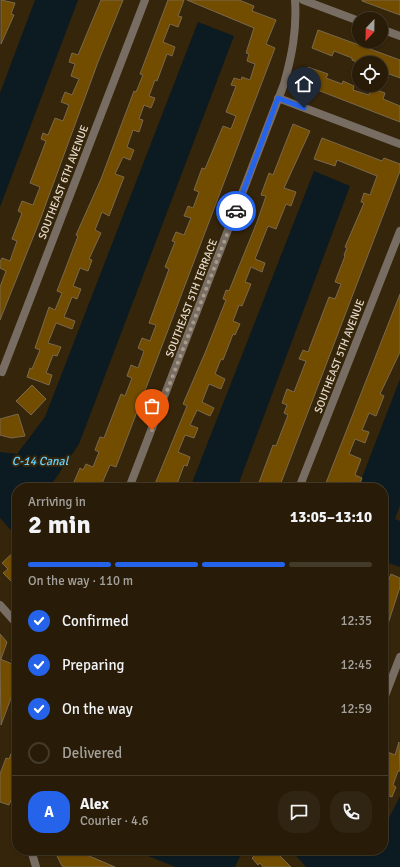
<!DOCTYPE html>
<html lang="en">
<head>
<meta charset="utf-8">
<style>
	:root { --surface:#281c08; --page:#302512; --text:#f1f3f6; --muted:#a5a19c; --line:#443a29; --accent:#2563eb }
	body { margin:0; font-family:Signika,sans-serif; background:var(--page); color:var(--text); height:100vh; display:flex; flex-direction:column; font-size:15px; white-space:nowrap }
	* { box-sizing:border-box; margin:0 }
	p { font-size:13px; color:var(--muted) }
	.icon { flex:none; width:22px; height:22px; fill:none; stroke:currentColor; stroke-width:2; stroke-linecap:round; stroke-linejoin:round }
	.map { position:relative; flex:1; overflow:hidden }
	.side { position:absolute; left:12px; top:483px; width:376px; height:372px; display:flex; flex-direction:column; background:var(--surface); border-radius:16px; box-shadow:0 1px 3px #0004,0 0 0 1px var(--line) }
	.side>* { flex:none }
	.needle { width:26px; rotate:202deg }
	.tools { position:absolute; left:352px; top:12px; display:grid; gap:8px }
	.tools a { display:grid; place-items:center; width:36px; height:36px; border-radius:50%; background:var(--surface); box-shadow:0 1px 3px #0004,0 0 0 1px var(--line); font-size:20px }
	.pin { position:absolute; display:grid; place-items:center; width:34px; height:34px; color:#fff; margin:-41px -17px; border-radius:50% 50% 50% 0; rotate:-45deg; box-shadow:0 0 4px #0007 }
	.pin .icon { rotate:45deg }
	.courier { position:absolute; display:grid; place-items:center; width:40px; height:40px; margin:-20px; border:3px solid #2563eb; border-radius:50%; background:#fff; color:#222; box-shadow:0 1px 5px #0007 }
	.overview em { font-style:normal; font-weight:700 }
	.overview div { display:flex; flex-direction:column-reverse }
	.overview { display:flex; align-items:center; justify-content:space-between; height:68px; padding:0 16px }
	h1 { font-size:26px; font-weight:700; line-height:30px }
	.bar { display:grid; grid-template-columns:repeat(4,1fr); gap:6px 4px; align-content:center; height:48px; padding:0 16px }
	.bar i { height:5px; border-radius:3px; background:var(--line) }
	.bar .selected { background:var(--accent) }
	.bar p { grid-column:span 4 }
	.line { display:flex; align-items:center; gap:10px; padding:0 16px; border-top:1px solid var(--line) }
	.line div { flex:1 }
	.round { display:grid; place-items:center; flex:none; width:42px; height:42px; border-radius:16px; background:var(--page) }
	ol { padding:0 16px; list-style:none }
	li { display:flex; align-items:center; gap:12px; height:44px }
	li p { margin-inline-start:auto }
	li .icon { padding:4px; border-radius:50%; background:var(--accent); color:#fff; stroke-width:4 }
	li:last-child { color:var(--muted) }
	li i { width:22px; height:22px; border:2px solid var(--line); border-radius:50% }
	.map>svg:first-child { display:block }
	.water { fill:#0c1a21 }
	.building { fill:#724d00; stroke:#7b684d }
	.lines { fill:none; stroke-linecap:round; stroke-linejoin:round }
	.street { stroke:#786d63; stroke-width:8 }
	.done { stroke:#a79b87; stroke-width:4; stroke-dasharray:0 7.2 }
	.route { stroke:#2563eb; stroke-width:5 }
	.labels { text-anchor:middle; stroke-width:4; stroke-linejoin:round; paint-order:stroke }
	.street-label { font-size:11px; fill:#e5dbcb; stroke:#35250a }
	.water-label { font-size:12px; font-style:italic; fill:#64d2ff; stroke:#35250a }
</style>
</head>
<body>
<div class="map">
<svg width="400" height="867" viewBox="0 0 400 867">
	<rect width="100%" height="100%" fill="#35250a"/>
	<path class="water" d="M35,0H78L0,207V93Z
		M198,22L234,36L79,444L49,488H17V537L0,518V452L17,454L45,417Z
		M314,171L350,186L237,488H190Z
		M400,379V505L395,519L400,521V567L383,561V488H358Z
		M400,796V867H306L291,850H353L358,852L360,850H383V827L387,822Z
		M133,850H243L235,867H176Z"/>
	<path class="building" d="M1,0L15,3L11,14L14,15L1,44Z
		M101,0H123L98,62L40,220L0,320V287L6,271L0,268V262L2,258L10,261L17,241L12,239L22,213L18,211L22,201L33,205L40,187L30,183L46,141L41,139L43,133L48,135L55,118L63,121L69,105L61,102L65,92L72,95L79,79L71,76L75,64L69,62L72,53L78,55Z
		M168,0H184L178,16L182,17L178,27L170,24L163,42L175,47L172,56L167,54L157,81L155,80L149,96L155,98L151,108L144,105L139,119L143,120L139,132L133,130L127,147L134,150L130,160L123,157L115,174L124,177L109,216L102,212L95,230L101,233L89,259L92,260L88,271L80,268L73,286L81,289L77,299L72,297L64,317L75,321L72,329L56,323L48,343L61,347L57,356L53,355L46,373L52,375L49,385L27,377L30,368L32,369L40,350L35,348L49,307L55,310L62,293L57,291L78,236L76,235L101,179L134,91L136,92L143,75L140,74Z
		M187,0H239L254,6L252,11L276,20L266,44L275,48L116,467L110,465L100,488H87L74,482L80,468L83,470L86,464L93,467L99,452L95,450L100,437L104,438L121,394L125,396L132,378L127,376L131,365L138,368L144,351L138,348L142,338L150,341L156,325L149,323L169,269L165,267L175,242L172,241L176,232L184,235L191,218L184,216L188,206L193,208L199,192L194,190L202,168L205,169L223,126L231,129L236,116L226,112L236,86L231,85L234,78L241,80L242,77L250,80L255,64L247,61L249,54L246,53L254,28Z
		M362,0H400V15L362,1Z
		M318,30L400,60V78L381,71V63H359L352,60V58L334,51L332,56L312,48Z
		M308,67L328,74L326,78L342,84L343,81L354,86L353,90L369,95L371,88L385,93L383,99L400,106V122L302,84Z
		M293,124L310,131L284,188L296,192L291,206L286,204L276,229L268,226L255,259L265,263L262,272L251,267L245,282L251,284L242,306L239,305L233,321L240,324L235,335L233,334L223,360L221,359L215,374L225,379L221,389L209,384L202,402L214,408L210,416L197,410L190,425L198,428L194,438L185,435L178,452L190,457L187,466L184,465L177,484L173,482L171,488H166L155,484L187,406L183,404L205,353L226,300L223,299L226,290L229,291L257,222L266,196L261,195L269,173L273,175Z
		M322,138L382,161L384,158L400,164V171L279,488H257L273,445L276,446L288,415L284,413L287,405L282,403L287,389L294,392L306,361L299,359L303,350L308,352L329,297L335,299L341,284L335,282L345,256L344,255L347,248L345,247L364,203L361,202L364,193L370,195L377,176L337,160L335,166L314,159Z
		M400,294V352L380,394L384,396L376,416L369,413L362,430L369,432L365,443L355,439L349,454L361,459L355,475L362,478L359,486L349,482L346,488H324Z
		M32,385L46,399L31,415L16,401Z
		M18,414L25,436L11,438L0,435V419Z
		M17,549V587L3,573L8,569L2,563Z
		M391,574L400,578V587L383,639V595Z
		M0,634L7,642L1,659H0Z
		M0,659L17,666V682L1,725Z
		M17,739V785L9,805L0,802V774L6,758L9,759Z
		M399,742L400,771H398L393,785L396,787L392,797L383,794V758L385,751L395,755Z
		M54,850H75L115,867H65L62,866Z
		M260,850H274L291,867H263L260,863L258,865L252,858Z"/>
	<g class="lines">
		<path class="street" d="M303,0L359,21
			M381,29L400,36
			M278,98L400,144
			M2,372L145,0
			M129,488L284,84C292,55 297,30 295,0
			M299,488L400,231
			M0,605L17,624
			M383,701L400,657
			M31,850L36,867"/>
	</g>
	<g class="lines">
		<path class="done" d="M152,430L236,211"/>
		<path class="route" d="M236,211L278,98L304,108"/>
	</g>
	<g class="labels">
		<g class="street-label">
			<text transform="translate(63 182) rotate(-69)" y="4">SOUTHEAST 6TH AVENUE</text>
			<text transform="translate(191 298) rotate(-69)" y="4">SOUTHEAST 5TH TERRACE</text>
			<text transform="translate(339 356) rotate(-69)" y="4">SOUTHEAST 5TH AVENUE</text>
		</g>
		<g class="water-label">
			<text x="40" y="465">C-14 Canal</text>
		</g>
	</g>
</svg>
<div class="tools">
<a><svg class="needle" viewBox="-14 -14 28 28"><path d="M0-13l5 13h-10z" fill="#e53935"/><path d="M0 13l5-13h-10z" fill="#a5a19c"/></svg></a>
<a><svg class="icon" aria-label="locate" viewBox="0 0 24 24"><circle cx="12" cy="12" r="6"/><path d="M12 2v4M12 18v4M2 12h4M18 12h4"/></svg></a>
</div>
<div class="pin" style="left:152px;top:430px;background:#ea580c"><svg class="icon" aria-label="bag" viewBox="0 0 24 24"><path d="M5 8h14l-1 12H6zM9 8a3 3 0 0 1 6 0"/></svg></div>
<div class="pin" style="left:304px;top:108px;background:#1f2937"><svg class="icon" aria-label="home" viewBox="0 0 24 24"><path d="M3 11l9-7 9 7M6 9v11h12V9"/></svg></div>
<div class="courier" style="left:236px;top:211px"><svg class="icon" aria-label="car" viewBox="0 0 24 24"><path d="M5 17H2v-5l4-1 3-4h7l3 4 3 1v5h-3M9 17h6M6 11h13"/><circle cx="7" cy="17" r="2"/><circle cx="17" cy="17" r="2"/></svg></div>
<section class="side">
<div class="overview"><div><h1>2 min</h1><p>Arriving in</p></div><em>13:05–13:10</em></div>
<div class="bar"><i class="selected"></i><i class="selected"></i><i class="selected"></i><i></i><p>On the way · 110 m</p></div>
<ol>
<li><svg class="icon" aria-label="check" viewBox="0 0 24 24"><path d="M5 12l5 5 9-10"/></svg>Confirmed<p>12:35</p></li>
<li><svg class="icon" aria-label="check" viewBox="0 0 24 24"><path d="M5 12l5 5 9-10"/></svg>Preparing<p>12:45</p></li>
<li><svg class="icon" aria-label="check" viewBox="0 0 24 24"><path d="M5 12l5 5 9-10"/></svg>On the way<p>12:59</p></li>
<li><i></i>Delivered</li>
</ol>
<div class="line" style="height:72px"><b class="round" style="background:var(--accent);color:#fff">A</b><div><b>Alex</b><p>Courier · 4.6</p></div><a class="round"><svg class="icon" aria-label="chat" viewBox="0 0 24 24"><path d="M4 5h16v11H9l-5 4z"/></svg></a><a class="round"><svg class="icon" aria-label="phone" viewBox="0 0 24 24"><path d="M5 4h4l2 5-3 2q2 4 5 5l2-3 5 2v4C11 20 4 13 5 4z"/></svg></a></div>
</section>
</div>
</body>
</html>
